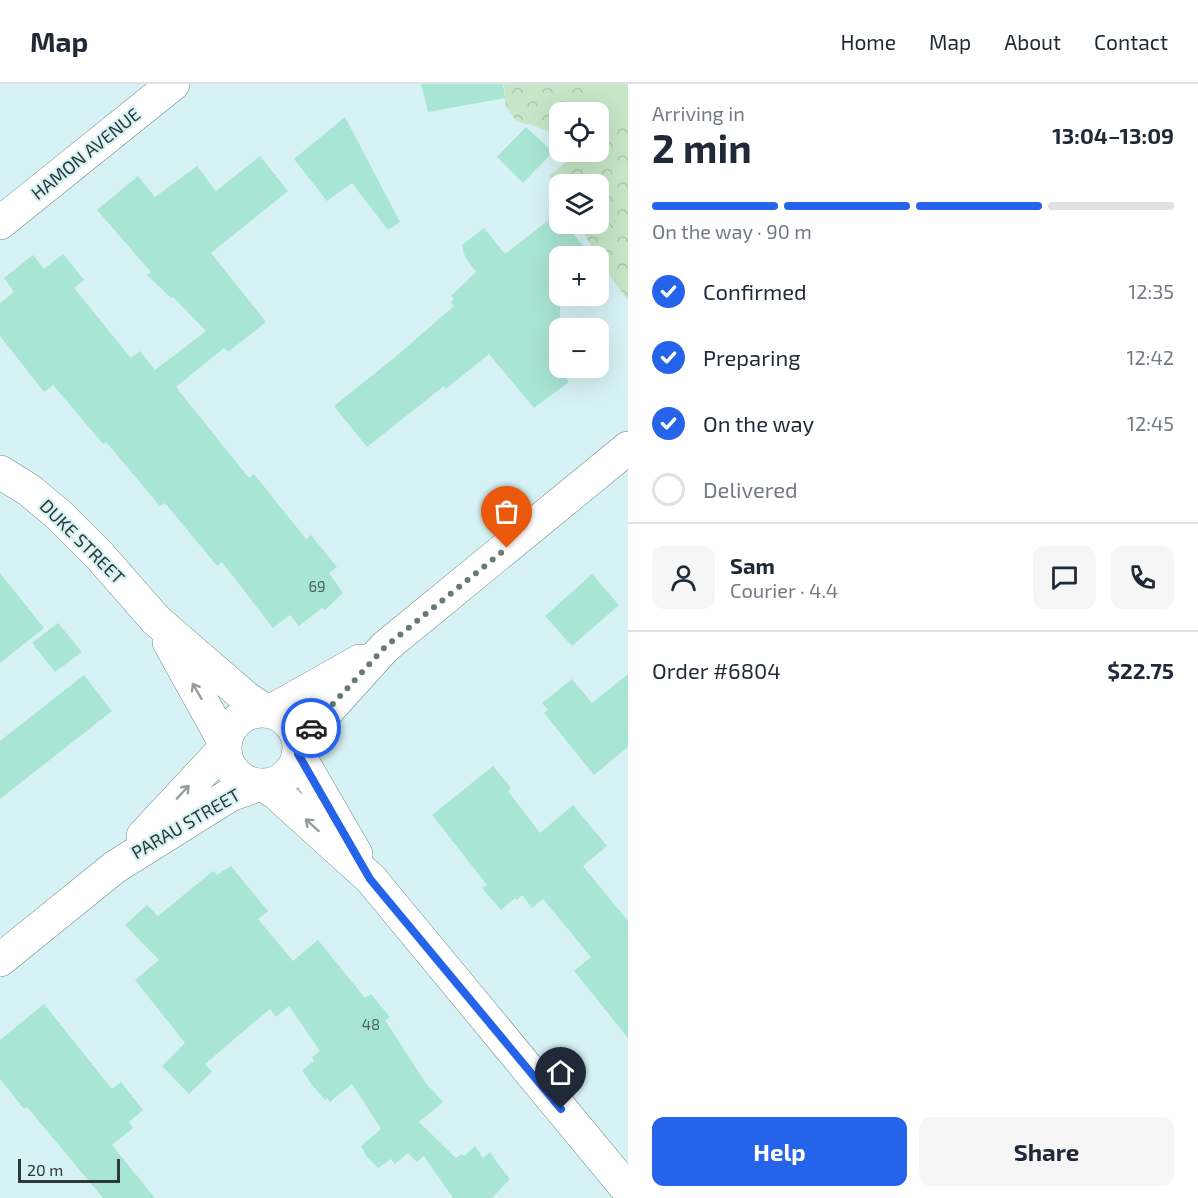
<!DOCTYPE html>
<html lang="en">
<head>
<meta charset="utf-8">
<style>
	:root { --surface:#fff; --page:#f6f6f7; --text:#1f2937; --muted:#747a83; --line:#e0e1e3; --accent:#2563eb }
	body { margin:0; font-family:"Exo 2",sans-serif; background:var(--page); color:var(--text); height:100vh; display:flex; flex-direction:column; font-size:22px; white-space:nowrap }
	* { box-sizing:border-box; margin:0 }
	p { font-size:20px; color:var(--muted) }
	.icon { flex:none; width:33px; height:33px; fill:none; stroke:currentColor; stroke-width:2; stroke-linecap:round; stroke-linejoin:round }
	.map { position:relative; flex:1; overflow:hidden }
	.details { display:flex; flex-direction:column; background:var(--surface); width:570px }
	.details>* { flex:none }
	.fabs { position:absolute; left:549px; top:18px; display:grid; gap:12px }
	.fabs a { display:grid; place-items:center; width:60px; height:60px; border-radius:12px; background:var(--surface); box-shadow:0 6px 24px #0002; font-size:30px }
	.scale { position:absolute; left:18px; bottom:15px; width:102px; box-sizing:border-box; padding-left:6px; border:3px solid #2d3839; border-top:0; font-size:16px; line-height:21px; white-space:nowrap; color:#2d3839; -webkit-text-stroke:4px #d7f2f5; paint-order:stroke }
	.pin { position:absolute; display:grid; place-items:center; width:51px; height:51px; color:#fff; margin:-62px -26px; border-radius:50% 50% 50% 0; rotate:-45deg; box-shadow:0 0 6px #0007 }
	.pin .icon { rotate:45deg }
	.courier { position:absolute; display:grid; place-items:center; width:60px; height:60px; margin:-30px; border:4px solid #2563eb; border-radius:50%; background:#fff; color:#222; box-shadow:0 2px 8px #0007 }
	.head em { font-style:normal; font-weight:700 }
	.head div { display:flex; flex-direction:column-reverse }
	.head { display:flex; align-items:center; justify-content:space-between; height:102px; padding:0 24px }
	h1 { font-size:39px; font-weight:700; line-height:45px }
	.bar { display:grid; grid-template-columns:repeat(4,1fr); gap:9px 6px; align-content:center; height:72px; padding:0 24px }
	.bar i { height:8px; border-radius:4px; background:var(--line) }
	.bar .active { background:var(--accent) }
	.bar p { grid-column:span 4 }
	.line { display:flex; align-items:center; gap:15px; padding:0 24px; border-top:2px solid var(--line) }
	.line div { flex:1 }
	.round { display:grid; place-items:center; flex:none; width:63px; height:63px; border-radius:12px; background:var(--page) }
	ol { padding:0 24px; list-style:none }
	li { display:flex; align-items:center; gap:18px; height:66px }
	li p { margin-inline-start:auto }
	li .icon { padding:6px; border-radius:50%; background:var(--accent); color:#fff; stroke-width:4 }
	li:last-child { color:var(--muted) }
	li i { width:33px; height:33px; border:3px solid var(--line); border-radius:50% }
	.action { display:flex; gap:12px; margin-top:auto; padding:12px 24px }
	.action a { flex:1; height:69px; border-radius:12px; background:var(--accent); color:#fff; font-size:24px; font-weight:700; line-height:69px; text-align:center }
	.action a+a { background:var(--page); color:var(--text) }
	header { display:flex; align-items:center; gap:36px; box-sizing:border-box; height:84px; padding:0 30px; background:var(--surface); border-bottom:2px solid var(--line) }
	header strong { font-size:28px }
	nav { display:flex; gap:33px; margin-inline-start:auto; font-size:21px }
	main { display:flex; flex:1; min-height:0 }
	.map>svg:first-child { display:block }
	.green { fill:#c6e6c7 }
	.forest { fill:url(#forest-crowns) }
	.building { fill:#a9e5d4 }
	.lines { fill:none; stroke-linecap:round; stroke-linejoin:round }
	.street-casing { stroke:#70898b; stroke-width:34 }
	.secondary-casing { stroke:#70898b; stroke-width:34 }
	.street { stroke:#fff; stroke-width:33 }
	.secondary { stroke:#fff; stroke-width:33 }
	.oneway { stroke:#969c9c }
	.done { stroke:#68797b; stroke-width:6; stroke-dasharray:0 10.8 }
	.route { stroke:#2563eb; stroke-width:8 }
	.labels { text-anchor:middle; stroke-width:4.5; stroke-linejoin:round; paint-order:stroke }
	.number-label { font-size:15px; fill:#4c6360 }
	.street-label { font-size:18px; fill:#2d3839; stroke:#d7f2f5 }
</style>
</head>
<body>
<header>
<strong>Map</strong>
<nav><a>Home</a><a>Map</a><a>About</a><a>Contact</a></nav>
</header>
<main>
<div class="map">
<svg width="628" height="1114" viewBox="0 0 628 1114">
	<defs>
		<pattern id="forest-crowns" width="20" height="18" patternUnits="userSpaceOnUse" patternTransform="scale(1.5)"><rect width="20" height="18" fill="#c6e6c7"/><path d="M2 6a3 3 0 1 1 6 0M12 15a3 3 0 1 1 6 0" fill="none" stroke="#aac6ac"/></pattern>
	</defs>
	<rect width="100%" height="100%" fill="#d7f2f5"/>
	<path class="green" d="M545,0H628V123L598,68V28H563Z"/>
	<path class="forest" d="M504,0H593L589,28H560L559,52L532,41L517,38L506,23Z
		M628,34V216L609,191L578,140H598V100H560L559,109L549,92L578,68H598L599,51Z"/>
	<path class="building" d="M421,0H503L505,14L428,28Z
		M345,33L400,138L388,146L352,99L327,117L294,75Z
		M526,43L553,68L523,99L497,73Z
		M260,72L288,107L211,169L266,238L228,268L224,264L176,303L249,394L254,390L306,455L311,451L337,483L329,489L343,509L325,526L322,524L299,542L290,531L273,544L222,478L217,482L165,419L160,422L106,358L103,360L53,301L44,308L0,252V219L14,208L4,194L33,171L44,185L63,170L84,196L74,204L131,274L140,267L155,286L206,247L173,213L171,214L147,191L151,188L97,126L138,92L155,113L197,82L216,107Z
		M558,129L560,140H566L591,172H560V286L569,298L534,324L489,270L446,305L444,302L367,363L334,322L394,274L454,222L451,218L454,215L451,212L476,188L465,173L462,161L484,144L505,170Z
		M0,489L44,544L0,579Z
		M592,490L619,521L572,562L545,532Z
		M58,539L82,568L55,588L32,559Z
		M628,590V663L594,691L544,629L548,626L542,619L572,595L592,619Z
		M84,591L112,627L0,715V657Z
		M493,682L511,704L508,707L540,749L573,721L607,762L583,782L628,837V954L574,887L591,873L543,815L532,824L522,811L517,816L515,814L501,826L482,804L487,801L432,731Z
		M231,782L268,827L258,835L293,877L318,856L365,914L371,910L390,933L385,936L425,998L443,1018L419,1038L456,1074L462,1070L464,1072L475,1062L483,1074L490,1068L498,1080L510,1095L492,1114H453L424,1072L417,1078L408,1069L395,1080L391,1075L378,1084L367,1073L361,1062L381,1045L352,1000L330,1018L327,1014L325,1016L312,1001L302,986L314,977L312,973L320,967L289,922L276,933L270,925L205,980L212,988L189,1010L162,982L185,959L135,896L159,876L125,841L147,821L158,832L213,787L217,791Z
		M44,920L112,1005L121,998L143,1026L129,1038L133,1044L112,1061L155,1114H103L27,1023L24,1025L0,995V956Z"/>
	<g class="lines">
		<g class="street-casing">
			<path id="street" d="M0,139L173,0
				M271,627L360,577
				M300,664L310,646L385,563L628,364
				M143,752L224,665
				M0,876L115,783L230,711L258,701"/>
		</g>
		<g class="secondary-casing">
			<path id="secondary" d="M0,388L29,406L59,431L99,471L156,536L245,613L264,626
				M169,558L225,659
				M225 664a37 37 0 1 1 74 0a37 37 0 1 1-74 0Z
				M298,670L356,770
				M264,701L277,710L371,795L628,1106"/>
		</g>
		<use href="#street" class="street"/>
		<use href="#secondary" class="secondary"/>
	</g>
	<defs><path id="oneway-shaft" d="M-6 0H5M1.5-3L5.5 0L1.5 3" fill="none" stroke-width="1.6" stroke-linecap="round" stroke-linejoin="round" transform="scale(1.5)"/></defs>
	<g class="oneway">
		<use href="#oneway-shaft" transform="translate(197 607) rotate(-120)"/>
		<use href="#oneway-shaft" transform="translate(183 708) rotate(-47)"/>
		<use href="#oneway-shaft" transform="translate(312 741) rotate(-138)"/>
	</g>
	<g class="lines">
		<path class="done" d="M311,644L385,563L507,464"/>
		<path class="route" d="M311,644L300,664L298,670L370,795L561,1025"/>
	</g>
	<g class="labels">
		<g class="number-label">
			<text x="317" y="508">69</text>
			<text x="371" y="946">48</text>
		</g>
		<g class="street-label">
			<text transform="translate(86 70) rotate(-39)" y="6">HAMON AVENUE</text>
			<text transform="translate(82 458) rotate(45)" y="6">DUKE STREET</text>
			<text transform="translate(186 740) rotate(-30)" y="6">PARAU STREET</text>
		</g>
	</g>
</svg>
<div class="fabs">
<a><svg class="icon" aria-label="locate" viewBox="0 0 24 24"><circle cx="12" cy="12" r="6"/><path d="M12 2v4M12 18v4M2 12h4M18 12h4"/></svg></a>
<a><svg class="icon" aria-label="layers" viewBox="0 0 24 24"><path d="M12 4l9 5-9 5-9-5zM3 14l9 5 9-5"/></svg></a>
<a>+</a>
<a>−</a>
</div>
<div class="scale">20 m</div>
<div class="pin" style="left:507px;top:464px;background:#ea580c"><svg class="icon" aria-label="bag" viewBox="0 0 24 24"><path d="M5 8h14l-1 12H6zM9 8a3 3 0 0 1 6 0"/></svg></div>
<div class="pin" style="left:561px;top:1025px;background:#1f2937"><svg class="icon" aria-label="home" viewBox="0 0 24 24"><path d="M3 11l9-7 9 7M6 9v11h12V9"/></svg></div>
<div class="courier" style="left:311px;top:644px"><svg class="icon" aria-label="car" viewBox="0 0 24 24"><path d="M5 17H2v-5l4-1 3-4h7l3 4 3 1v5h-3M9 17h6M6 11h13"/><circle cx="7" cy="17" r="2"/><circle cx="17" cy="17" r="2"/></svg></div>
</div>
<section class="details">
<div class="head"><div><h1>2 min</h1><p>Arriving in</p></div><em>13:04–13:09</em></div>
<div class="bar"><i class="active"></i><i class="active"></i><i class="active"></i><i></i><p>On the way · 90 m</p></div>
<ol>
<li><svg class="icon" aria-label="check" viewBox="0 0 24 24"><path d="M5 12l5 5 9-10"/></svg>Confirmed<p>12:35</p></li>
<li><svg class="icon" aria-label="check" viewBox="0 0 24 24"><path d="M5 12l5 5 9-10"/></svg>Preparing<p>12:42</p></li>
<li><svg class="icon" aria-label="check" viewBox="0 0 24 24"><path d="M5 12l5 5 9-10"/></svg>On the way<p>12:45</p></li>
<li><i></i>Delivered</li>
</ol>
<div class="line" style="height:108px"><a class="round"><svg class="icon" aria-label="person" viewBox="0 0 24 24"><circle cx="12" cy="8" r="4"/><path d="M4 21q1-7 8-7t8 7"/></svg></a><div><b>Sam</b><p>Courier · 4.4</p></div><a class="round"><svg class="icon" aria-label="chat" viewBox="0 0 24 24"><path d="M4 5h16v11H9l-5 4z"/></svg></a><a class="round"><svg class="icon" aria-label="phone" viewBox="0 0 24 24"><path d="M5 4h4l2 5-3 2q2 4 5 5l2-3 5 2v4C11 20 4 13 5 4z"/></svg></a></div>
<div class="line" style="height:78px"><div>Order #6804</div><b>$22.75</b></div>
<div class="action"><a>Help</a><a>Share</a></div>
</section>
</main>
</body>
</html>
